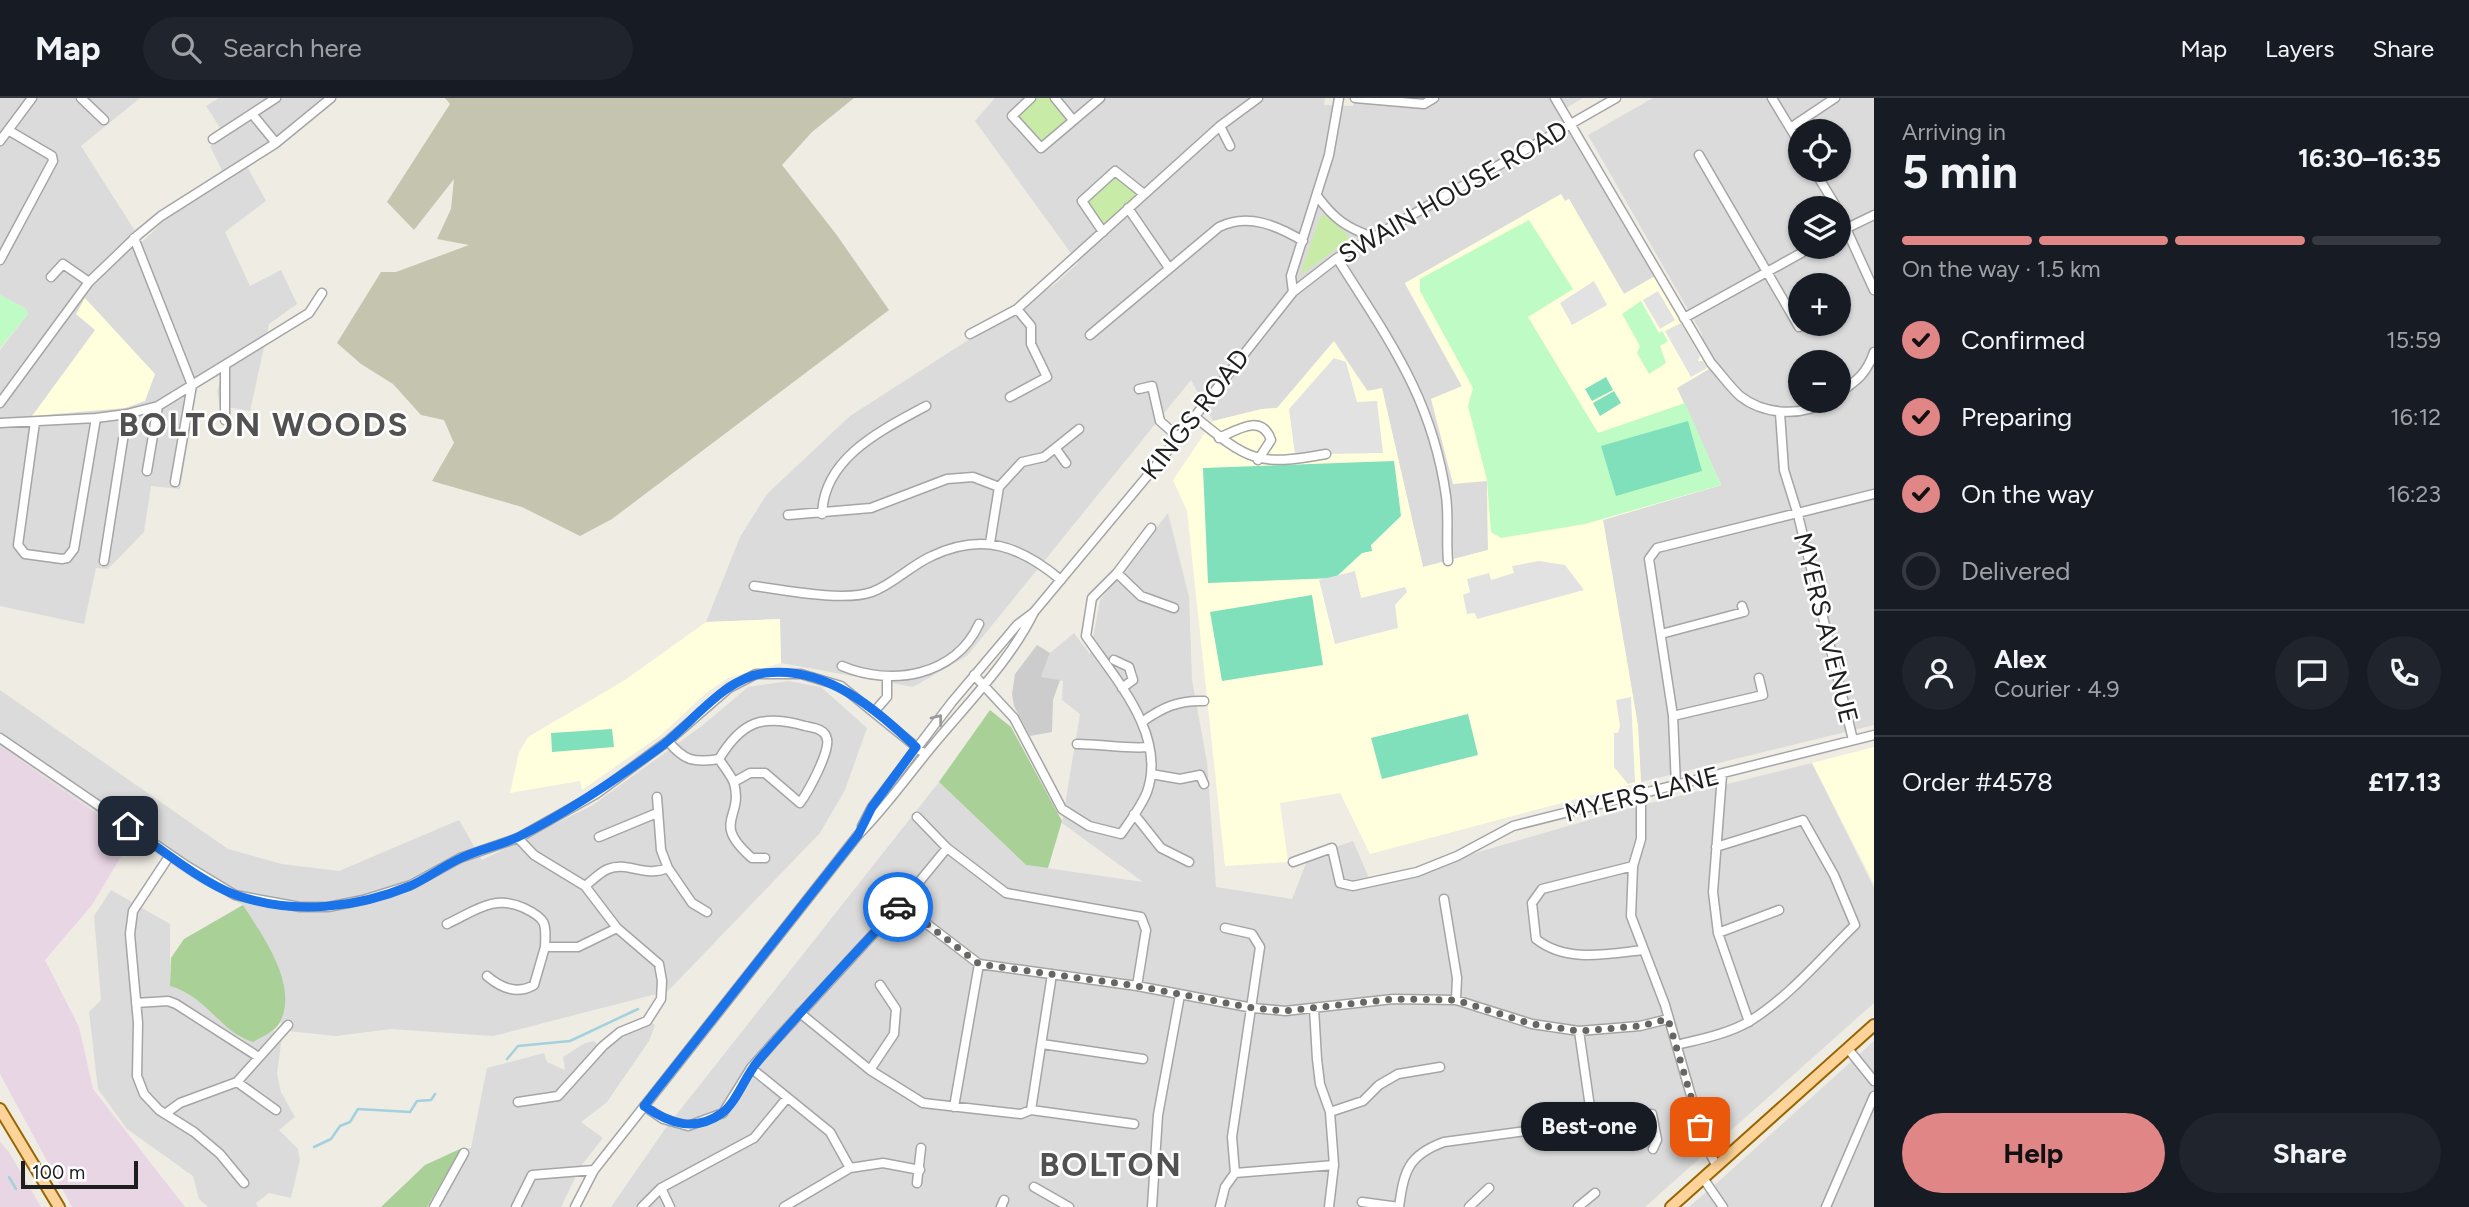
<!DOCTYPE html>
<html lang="en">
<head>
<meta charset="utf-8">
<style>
	:root { --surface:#171b24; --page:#20242c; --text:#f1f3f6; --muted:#9ea1a6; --line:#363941; --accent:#e08687 }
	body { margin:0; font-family:Figtree,sans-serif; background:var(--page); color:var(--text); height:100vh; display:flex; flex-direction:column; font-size:26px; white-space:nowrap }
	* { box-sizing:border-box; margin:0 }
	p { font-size:23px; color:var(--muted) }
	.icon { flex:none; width:38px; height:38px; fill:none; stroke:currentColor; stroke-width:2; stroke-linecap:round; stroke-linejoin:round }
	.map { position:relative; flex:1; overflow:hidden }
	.panel { display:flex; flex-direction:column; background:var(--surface); width:595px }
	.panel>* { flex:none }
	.buttons { position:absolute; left:1788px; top:21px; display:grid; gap:14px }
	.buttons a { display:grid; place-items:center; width:63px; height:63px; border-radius:50%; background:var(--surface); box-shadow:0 2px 5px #0004; font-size:35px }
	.scale { position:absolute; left:21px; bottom:18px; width:117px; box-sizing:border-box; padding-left:7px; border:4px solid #1e1e1e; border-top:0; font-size:19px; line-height:24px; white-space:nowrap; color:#1e1e1e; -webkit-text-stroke:5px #fff; paint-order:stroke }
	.pin { position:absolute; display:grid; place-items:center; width:60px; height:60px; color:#fff; margin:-30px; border-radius:14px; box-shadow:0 4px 10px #0006 }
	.courier { position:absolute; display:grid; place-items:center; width:70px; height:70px; margin:-35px; border:5px solid #1a73e8; border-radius:50%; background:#fff; color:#222; box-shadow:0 2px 9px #0007 }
	.bubble { position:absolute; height:49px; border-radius:24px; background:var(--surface); box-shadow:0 2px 5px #0004; font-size:23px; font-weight:700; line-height:49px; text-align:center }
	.overview em { font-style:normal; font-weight:700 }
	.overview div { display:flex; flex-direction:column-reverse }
	.overview { display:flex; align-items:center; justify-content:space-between; height:119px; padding:0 28px }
	h1 { font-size:46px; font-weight:700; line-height:52px }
	.bar { display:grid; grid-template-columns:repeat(4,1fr); gap:10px 7px; align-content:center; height:84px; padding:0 28px }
	.bar i { height:9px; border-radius:5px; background:var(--line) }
	.bar .current { background:var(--accent) }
	.bar p { grid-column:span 4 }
	.line { display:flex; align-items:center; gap:18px; padding:0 28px; border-top:2px solid var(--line) }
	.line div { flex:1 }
	.round { display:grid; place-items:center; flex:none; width:74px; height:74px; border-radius:37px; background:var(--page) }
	ol { padding:0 28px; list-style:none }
	li { display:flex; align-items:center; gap:21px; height:77px }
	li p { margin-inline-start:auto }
	li .icon { padding:7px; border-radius:50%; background:var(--accent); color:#111; stroke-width:4 }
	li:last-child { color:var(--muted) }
	li i { width:38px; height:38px; border:4px solid var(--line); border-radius:50% }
	.action { display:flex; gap:14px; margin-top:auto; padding:14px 28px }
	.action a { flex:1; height:80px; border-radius:42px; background:var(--accent); color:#111; font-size:28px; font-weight:700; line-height:80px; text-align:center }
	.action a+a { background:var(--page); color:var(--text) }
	header { display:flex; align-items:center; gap:42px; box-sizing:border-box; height:98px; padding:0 35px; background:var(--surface); border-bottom:2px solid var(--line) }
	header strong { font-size:33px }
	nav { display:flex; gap:38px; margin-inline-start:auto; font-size:24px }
	.search { width:490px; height:63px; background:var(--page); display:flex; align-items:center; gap:18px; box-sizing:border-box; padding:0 24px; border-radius:38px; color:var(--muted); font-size:26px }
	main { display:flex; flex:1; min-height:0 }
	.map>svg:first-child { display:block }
	.residential { fill:#dcdbdb; fill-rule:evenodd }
	.industrial { fill:#e9d6e5 }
	.education { fill:#ffd }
	.religious { fill:#ccc }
	.construction { fill:#c4c4af }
	.grass { fill:#c9eba8 }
	.forest { fill:#a8d097 }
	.park { fill:#bffbc4 }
	.pitch { fill:#80e0bb }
	.parking { fill:#e2e2e2 }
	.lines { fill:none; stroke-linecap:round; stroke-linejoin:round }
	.stream { stroke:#a3d1de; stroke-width:2.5 }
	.minor-casing { stroke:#a5a5a5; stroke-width:11 }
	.major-casing { stroke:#986600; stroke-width:14 }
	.minor { stroke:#fff; stroke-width:8 }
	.major { stroke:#fed39a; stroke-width:10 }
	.oneway { stroke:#9a9a9a }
	.done { stroke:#676663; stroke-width:7; stroke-dasharray:0 12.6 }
	.route { stroke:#1a73e8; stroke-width:9 }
	.labels { text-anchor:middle; stroke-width:5; stroke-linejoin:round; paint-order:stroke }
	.street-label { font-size:26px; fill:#1e1e1e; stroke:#fff }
	.district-label { font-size:33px; font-weight:bold; letter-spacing:2px; fill:#515151; stroke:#fff }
</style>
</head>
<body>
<header>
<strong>Map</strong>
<div class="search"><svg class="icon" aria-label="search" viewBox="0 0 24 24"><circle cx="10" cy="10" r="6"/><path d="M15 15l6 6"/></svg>Search here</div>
<nav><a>Map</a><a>Layers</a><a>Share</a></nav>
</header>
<main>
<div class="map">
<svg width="1874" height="1109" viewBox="0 0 1874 1109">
	<rect width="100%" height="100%" fill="#efece4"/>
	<path class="residential" d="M0,0H140L81,48L142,144L172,115L227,83L210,48L226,39L206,8L219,0H323L280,37L243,61L266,103L225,134L250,188L281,172L297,206L269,226L250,313L220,308L217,293L222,276L197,290L180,391L151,388L144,434L108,471L96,470L84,526L0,508V252L28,216L25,210L0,197Z
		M995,0H1325L1324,7L1353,8L1355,0H1583L1558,15L1655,178L1624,196L1569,101L1405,186L1462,289L1431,301L1487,382L1488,452L1423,469L1382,291L1368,293L1334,244L1277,310L1262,311L1213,323L1191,282L967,558L913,589L781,565L780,521L706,524L740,439L767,396L850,318L1054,187L1078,165L975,23Z
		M1653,0H1874V627L1641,684L1638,628L1603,422L1721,387L1677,290L1708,271L1702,236L1588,37ZM1801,33H1839V72H1801ZM1801,110H1839V149H1801ZM1801,187H1839V226H1801ZM1801,264H1839V303H1801Z
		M1168,415L1189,499L1192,582L1207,664L1216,789L1292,801L1309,758L1353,743L1369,780L1403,776L1630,710L1812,665L1874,790V905L1645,1109H611L665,1031L939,684L1026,767L1143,784L1062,725L1080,616L1062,602L1063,583L1041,579L1050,555L1074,535L1090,556L1100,502Z
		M788,583L821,589L867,630L845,692L820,735L668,893L493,938L391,931L336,938L288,933L280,924L285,903L243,807L195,782L0,648V592L228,751L282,766L339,773L459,722L482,762L593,707L703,627L748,589Z
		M111,792L170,826V888L190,894L241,940L253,943L273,932L282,938L277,976L281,994L295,1019L279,1032L298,1051L300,1062L291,1100L269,1095L256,1105L258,1109H208L199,1101L193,1078L127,1031L98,991L89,914L101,902L94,818Z
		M642,920L655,927L649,943L607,1004L581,1024L603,1040L581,1068L561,1109H427L462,1050H471L487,970L544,955L547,964L565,972L563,959L585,945L594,943L598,947L610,935Z
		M1874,943V1109H1689L1719,1083Z"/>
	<path class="industrial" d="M0,648L132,740L92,807L45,862L79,929L93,991L185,1109H72L0,976Z
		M0,1044L9,1054L41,1109H0Z"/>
	<path class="education" d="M1561,96L1565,103L1569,101L1624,196L1655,178L1709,271L1677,290L1721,387L1603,422L1638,628L1641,684L1370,756L1340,695L1280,705L1288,764L1225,768L1187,413L1173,382L1213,323L1262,311L1277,310L1334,243L1367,293L1382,290L1423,469L1488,452L1487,383L1453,386L1431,301L1462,288L1405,185Z
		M85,200L155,276L145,303L125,310L32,318L95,232L76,216Z
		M780,521L781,565L728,580L705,596L661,637L582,692L580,683L510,695L519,654L528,639L625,582L706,524Z
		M1874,649V786L1812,665Z"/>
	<path class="religious" d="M1037,547L1050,555L1041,579L1060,582L1053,602L1052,634L1030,638L1014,608L1012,596L1015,576Z"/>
	<path class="construction" d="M445,0H854L812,34L782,67L836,136L889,212L612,421L580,438L522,409L432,383L454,345L444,322L421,317L393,286L361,266L337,245L381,174H396L469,147L437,141L451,111L454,81L414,132L387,104L450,6Z"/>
	<path class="grass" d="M1035,0H1051L1069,21L1042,47L1016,18Z
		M1115,76L1140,96L1104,129L1086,103Z
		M1325,117L1347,136L1349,142L1300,177L1320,119Z"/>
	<path class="forest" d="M990,612L1011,629L1062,723L1048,770L1026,767L939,684Z
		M243,807C262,837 299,887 280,924C275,934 261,939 253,944C221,935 208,899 170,888L171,860L184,841Z
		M462,1050L427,1109H381L425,1067Z"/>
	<path class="park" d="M1529,122L1573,191L1528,219L1598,335L1685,305L1721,387L1585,426L1501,440L1491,434L1487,382L1468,308L1473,290L1420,193V181Z
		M0,197L25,210L28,216L0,250Z
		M1641,203L1659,235L1662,233L1668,243L1660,248L1666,265L1649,276L1637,255L1640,248L1622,216Z"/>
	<path class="pitch" d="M1606,279L1613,292L1592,303L1585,291Z
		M1614,293L1621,305L1600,318L1593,305Z
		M1688,323L1702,373L1616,398L1601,348Z
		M1394,363L1401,418L1371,447L1372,453L1362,455L1335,480L1208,485L1203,370Z
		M1312,497L1323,567L1222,583L1210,514Z
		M1468,616L1478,657L1382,681L1371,640Z
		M612,631L614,649L552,654L551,635Z"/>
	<path class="parking" d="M1594,183L1607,207L1572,227L1560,205Z
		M1658,193L1675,222L1660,231L1643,202Z
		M1681,225L1700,258L1698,263H1703L1707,270L1691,279L1665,233Z
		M1334,260L1346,264L1357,304L1377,303L1383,355L1326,356L1296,364L1289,311Z
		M1539,463L1565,467L1584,492L1477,521L1475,515L1467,516L1463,497L1470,494L1467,481L1489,475L1491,482L1514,475L1512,468Z
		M1355,473L1361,500L1405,489L1407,494L1395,507L1398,530L1335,546L1319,482Z
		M1631,599L1635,684L1628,686L1614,669V635H1618L1620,628L1616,602Z"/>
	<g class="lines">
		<path class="stream" d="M507,961L518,948L570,943L638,911
			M314,1049L331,1041L340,1028L350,1024L358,1011L410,1014L417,1003L431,1002L435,996
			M9,1079L16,1091"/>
		<g class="minor-casing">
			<path id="minor" d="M81,0L104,22
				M1031,0L1012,18L1041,50L1100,0
				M1055,0L1073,22
				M1355,0L1424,6L1434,0
				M1555,0L1711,265C1721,276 1730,289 1740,298C1764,317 1802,319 1827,303
				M1772,0L1801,48
				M253,17L276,45
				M1220,28L1230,48
				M1790,30L1835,0
				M213,41L276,0
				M0,43L32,0
				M1699,57L1799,229
				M1814,72L1837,110
				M1318,99C1334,121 1347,130 1373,139
				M1128,110L1169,170
				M1839,115L1874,192
				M1103,134L1082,103L1115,73L1144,96
				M1839,134L1874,117
				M134,140L192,287L175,384
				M1337,160C1388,241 1432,299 1446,398C1449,419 1446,441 1448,463
				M0,162L53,63L52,58L8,32
				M51,179L63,166L89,184
				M1293,194L1291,178L1329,57L1339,0
				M1684,220L1812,149
				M970,236L1017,211L1220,28L1258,0
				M1090,237L1219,129C1248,115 1276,127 1303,143
				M225,268V322
				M1139,291L1152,288L1160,323L1178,339
				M1839,295C1858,282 1867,275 1874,254
				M1010,299L1047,279L1031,246V228L1017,211
				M0,305L89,184L138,137L161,118L276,45L331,0
				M1780,315L1784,372L1798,417L1853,642
				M1194,318C1248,362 1256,369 1326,356
				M35,324L18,447L25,456L62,461L67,460L74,451L96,320
				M0,325L96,320L127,316L158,308L309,215L322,195
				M1219,340C1237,332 1262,315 1271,342L1258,362
				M1056,351L1066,365
				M147,373L158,308
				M822,416C824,359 882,332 926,308
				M788,417L871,410L947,381L973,379L999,389
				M990,445L999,389L1022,364L1044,359L1079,331
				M104,463L127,316
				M1117,475L1141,498L1174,510
				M754,488C784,492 844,504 872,494C894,486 911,467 932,458C983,434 1020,448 1061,482
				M1661,536L1744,514L1742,508
				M1114,562L1129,569L1133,582L1122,590
				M842,568C892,589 955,578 979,526
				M974,577L1014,620L1062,711L1089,728L1121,736C1130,723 1141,709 1147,694C1167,637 1116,582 1086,538L1092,500L1117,475L1151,430
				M874,614L887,599V579
				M1673,618L1763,597L1759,580
				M1142,624C1163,609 1179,602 1204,603
				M0,640L187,768L235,797L300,809H328L363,802L411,787L460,760L518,740L596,696L668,643L729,590L756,576H801L841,588L925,656
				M668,643C684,663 694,665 719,661C724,669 731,677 734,685C744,721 710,723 752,760H765
				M1077,646C1102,646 1125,651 1149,649
				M719,661C742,623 762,616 805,628C814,630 825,631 827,641C830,654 808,694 800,705L765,675H750L734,684
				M1151,676L1180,681L1200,677L1204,686
				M1722,677L1713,794L1718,835L1749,924
				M1676,688L1673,618L1649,461L1657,450L1874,396
				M1641,697V741L1633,768L1631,818L1665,907L1704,1043L1716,1067
				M657,699L661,752L668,770L692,805L707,814
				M1134,716L1161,750L1189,764
				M917,719L947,750L1006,795L1141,819L1146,832L1137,888
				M862,728L872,709L952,604L1017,527L1033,515
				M599,739L657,715
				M518,740L534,757L585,788L617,830L659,866L662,883L661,901L647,923L620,934L603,948L558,998L518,1004
				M170,757L133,813L130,836L138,925L137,978L144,996L159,1012L194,1034L220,1056L244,1085
				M1293,764L1332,750L1340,785L1353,788L1417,774L1457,758L1513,728L1874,637
				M1633,768L1542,791L1532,805L1536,841C1566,865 1607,856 1643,852
				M585,788C592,783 600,774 608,771C628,763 644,780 668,770
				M1444,801L1457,880L1456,902
				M901,806L979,866L1137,888L1253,910L1285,913L1393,901L1456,902L1532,926L1579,933L1640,928L1668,921
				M447,826C475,813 494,796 524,810C547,821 546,825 545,849
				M1225,830L1252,836L1260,849L1232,1039L1235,1075L1334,1067
				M1718,835L1779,812
				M487,878C501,890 517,897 534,887L545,849H578L617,830
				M136,905L168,903L176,906L257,958
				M1314,910L1317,961L1320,986L1330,1014L1334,1067L1329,1109
				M800,915L870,972L923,1005L1021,1016L1031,1012
				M1579,933L1592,1023
				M1042,946L1143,961
				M1677,947C1701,941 1728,936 1750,923C1789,899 1822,859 1855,827L1834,777L1803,722L1716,749
				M1849,952L1874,983
				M751,970L830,1034L850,1070
				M870,972L894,936L896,911L880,887
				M237,984L276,1012
				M644,1008L663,1021L688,1028L723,1015L751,970L773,945L901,806L947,750
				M954,1009L979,866
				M1031,1012L1052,876
				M1031,1012L1134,1026
				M1330,1014L1363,1003L1379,987L1398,976L1440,969
				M165,1016L180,1005L237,984L288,927
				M1703,1080L1723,1109
				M917,1085L921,1050
				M1034,1089L1069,1109
				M661,1090L670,1109
				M1362,1104L1399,1109
				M434,1109L464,1055
				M516,1109L532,1077L594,1072
				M575,1109L594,1072L858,737C886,709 908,677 934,646C968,605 1010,563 1034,514L1154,370L1293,194L1337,160L1616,0
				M642,1109L661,1090L754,1040L787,1000
				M784,1109L850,1070L883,1065L920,1072
				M1001,1109L1004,1102
				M1152,1109L1158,1017L1180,897
				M1220,1109L1225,1089L1235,1075
				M1399,1109C1404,1073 1408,1057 1444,1044L1652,1016L1657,1042L1653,1051
				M1469,1109L1489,1090
				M1578,1109L1595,1095
				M1826,1109L1874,998"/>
		</g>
		<g class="major-casing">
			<path id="major" d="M0,1011L59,1109
				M1671,1109L1874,927"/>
		</g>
		<use href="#minor" class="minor"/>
		<use href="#major" class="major"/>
	</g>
	<defs><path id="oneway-chevron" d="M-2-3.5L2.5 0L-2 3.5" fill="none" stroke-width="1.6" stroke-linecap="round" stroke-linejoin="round" transform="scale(1.75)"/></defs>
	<use class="oneway" href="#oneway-chevron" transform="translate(938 621) rotate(-52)"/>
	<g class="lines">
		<path class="done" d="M898,809L901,806L979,866L1137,888L1253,910L1285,913L1393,901L1456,902L1532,926L1579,933L1640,928L1668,921L1700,1029"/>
		<path class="route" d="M128,728C158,749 205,787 239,798C295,817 357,810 410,788C428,780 443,768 461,760C480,751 502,747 520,738C570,713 614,683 659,650C691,627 723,580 765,575C827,568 874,610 916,649L872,709L858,737L644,1008C669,1025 694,1035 722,1015C737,1004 745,978 758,963C803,910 851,860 898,809"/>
	</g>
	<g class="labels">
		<g class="street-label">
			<text transform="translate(1453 94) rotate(-30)" y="9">SWAIN HOUSE ROAD</text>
			<text transform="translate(1195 316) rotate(-52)" y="9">KINGS ROAD</text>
			<text transform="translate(1826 530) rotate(76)" y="9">MYERS AVENUE</text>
			<text transform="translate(1642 696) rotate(-14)" y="9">MYERS LANE</text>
		</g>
		<g class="district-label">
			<text x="264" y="338">BOLTON WOODS</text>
			<text x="1111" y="1078">BOLTON</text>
		</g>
	</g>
</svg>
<div class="buttons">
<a><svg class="icon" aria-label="locate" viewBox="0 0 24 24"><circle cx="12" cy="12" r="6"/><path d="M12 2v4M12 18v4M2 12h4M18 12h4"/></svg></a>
<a><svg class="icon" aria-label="layers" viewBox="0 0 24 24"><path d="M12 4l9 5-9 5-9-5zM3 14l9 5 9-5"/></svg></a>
<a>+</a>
<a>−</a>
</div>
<div class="scale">100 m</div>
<div class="pin" style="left:1700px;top:1029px;background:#ea580c"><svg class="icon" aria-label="bag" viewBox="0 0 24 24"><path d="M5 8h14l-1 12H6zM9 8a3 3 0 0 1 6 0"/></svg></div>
<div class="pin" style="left:128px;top:728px;background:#1f2937"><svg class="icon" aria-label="home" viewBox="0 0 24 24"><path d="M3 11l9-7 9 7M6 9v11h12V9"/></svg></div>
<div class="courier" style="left:898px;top:809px"><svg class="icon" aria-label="car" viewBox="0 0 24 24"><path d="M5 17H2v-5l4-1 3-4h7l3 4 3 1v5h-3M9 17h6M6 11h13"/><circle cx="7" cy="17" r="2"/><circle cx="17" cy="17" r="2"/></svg></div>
<div class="bubble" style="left:1521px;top:1004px;width:136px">Best-one</div>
</div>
<section class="panel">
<div class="overview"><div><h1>5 min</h1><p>Arriving in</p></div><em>16:30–16:35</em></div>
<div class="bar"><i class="current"></i><i class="current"></i><i class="current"></i><i></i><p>On the way · 1.5 km</p></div>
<ol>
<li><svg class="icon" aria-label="check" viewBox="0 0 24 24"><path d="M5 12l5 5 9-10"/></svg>Confirmed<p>15:59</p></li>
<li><svg class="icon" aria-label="check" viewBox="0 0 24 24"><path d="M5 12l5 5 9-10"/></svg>Preparing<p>16:12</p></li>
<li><svg class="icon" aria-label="check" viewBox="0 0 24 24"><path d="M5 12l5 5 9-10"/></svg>On the way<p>16:23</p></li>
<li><i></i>Delivered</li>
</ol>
<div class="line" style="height:126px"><a class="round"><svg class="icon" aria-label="person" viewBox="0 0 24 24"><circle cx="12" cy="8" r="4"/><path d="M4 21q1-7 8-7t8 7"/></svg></a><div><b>Alex</b><p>Courier · 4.9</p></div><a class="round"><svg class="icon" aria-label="chat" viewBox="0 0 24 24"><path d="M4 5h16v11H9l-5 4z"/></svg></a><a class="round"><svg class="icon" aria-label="phone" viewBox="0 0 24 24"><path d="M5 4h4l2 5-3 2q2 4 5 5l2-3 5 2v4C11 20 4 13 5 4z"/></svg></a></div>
<div class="line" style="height:91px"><div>Order #4578</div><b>£17.13</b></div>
<div class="action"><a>Help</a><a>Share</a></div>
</section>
</main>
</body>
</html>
